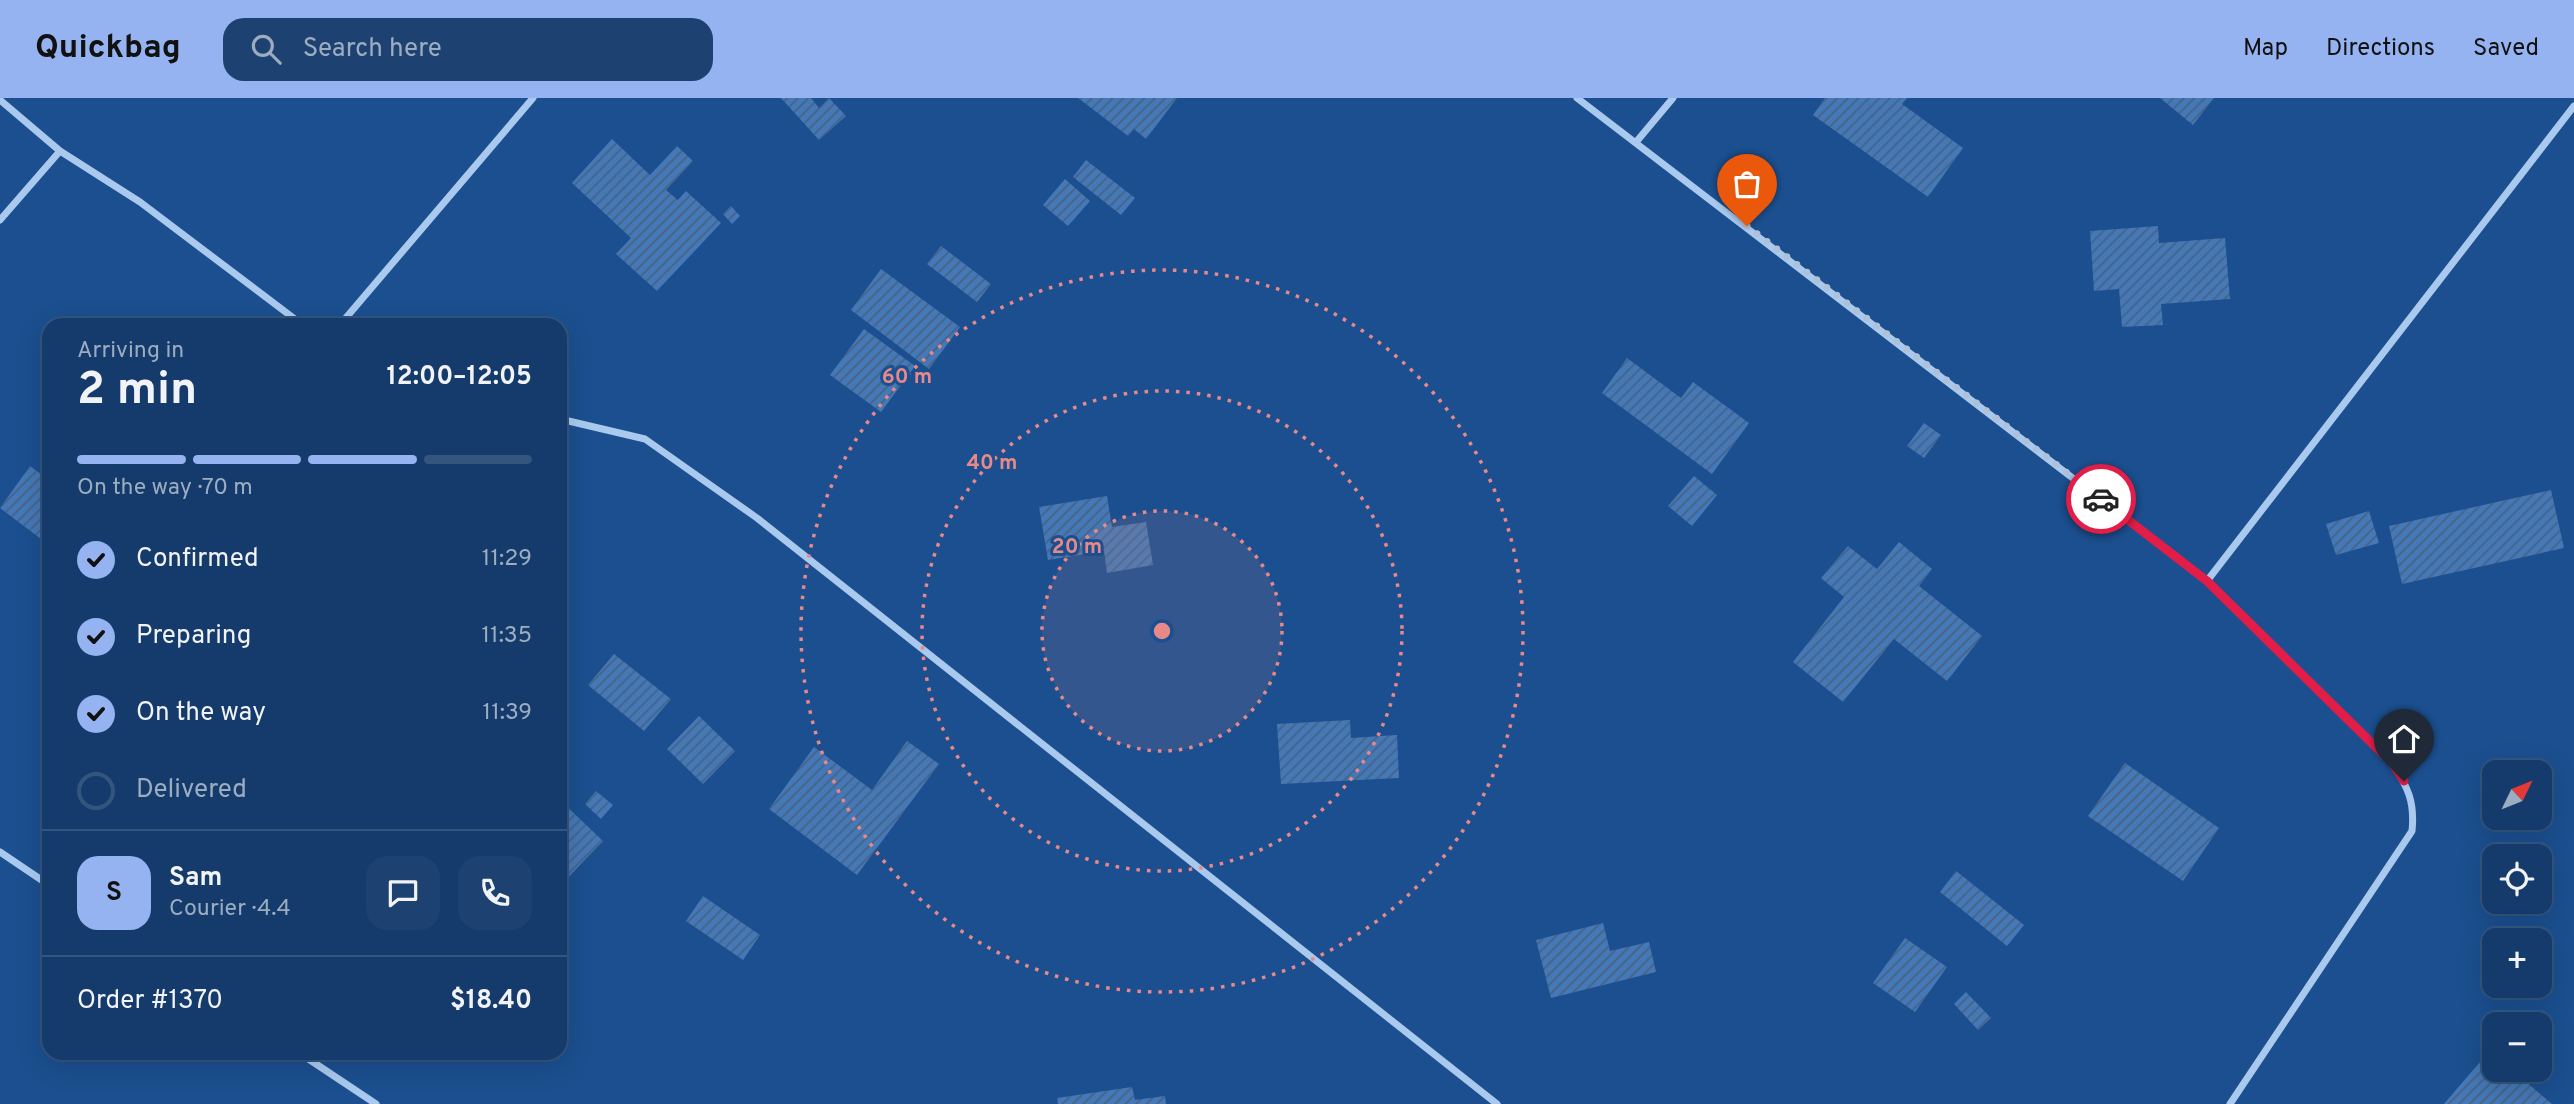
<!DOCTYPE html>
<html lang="en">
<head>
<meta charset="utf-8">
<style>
	:root { --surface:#143b6b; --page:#1d4271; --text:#f1f3f6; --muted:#9dadc1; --line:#33557e; --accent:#95b2f1 }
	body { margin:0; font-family:Overpass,sans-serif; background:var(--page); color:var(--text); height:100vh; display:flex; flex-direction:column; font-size:26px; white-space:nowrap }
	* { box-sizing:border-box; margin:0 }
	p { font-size:23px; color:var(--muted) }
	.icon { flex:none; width:38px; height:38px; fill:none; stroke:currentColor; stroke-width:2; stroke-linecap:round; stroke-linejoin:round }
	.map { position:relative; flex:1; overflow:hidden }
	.drawer { position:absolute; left:42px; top:220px; width:525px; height:742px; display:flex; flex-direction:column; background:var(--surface); border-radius:21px; box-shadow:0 7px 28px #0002,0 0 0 2px var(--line) }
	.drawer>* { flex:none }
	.needle { width:46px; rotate:47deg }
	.fabs { position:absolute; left:2482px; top:662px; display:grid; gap:14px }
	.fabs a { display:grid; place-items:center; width:70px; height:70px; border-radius:14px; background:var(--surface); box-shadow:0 7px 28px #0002,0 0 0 2px var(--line); font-size:35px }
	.pin { position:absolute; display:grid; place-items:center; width:60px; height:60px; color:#fff; margin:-72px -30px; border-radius:50% 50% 50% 0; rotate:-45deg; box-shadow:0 0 7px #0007 }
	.pin .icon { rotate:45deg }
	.courier { position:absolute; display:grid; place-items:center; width:70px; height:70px; margin:-35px; border:5px solid #e11d48; border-radius:50%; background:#fff; color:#222; box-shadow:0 2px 9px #0007 }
	.summary em { font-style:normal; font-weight:700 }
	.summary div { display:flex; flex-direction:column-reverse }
	.summary { display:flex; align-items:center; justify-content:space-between; height:119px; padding:0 35px }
	h1 { font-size:46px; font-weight:700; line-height:52px }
	.bar { display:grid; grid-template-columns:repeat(4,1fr); gap:10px 7px; align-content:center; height:84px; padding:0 35px }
	.bar i { height:9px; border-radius:5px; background:var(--line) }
	.bar .on { background:var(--accent) }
	.bar p { grid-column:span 4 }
	.line { display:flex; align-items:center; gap:18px; padding:0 35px; border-top:2px solid var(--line) }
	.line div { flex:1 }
	.round { display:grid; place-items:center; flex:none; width:74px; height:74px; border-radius:21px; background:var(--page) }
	ol { padding:0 35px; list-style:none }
	li { display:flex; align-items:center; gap:21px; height:77px }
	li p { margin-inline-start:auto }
	li .icon { padding:7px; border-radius:50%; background:var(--accent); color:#111; stroke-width:4 }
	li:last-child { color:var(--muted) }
	li i { width:38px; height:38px; border:4px solid var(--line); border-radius:50% }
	header { display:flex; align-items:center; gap:42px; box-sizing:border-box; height:98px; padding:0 35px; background:var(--accent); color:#111 }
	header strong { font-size:33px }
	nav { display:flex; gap:38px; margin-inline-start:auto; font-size:24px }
	.search { width:490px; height:63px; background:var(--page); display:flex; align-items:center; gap:18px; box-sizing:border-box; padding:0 24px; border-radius:21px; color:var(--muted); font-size:26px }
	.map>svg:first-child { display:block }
	.building { fill:url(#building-hatch) }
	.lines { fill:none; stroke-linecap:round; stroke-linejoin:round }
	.street { stroke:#a9c9ee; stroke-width:7 }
	.done { stroke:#afc1d8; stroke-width:7; stroke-dasharray:0 12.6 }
	.route { stroke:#e11d48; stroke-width:9 }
	.ring { fill:none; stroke:#e88989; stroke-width:3.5; stroke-dasharray:3.5 7 }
	.centre { fill:#e88989; stroke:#1b4f8f; stroke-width:3.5 }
	.ring-label { font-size:21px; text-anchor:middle; font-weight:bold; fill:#e88989; stroke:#1b4f8f; stroke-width:6; stroke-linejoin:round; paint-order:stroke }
</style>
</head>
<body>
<header>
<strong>Quickbag</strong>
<div class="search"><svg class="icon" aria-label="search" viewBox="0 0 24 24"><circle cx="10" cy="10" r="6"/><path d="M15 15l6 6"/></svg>Search here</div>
<nav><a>Map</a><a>Directions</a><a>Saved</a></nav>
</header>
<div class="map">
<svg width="2574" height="1006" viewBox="0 0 2574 1006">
	<defs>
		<pattern id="building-hatch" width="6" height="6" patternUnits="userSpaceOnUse" patternTransform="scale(1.75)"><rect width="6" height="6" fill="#4478b7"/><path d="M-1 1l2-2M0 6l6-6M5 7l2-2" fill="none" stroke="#486282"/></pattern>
	</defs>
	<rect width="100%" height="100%" fill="#1b4f8f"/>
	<path class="building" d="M781,0H811L819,10L829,0L846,18L819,42Z
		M1078,0H1177L1146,41L1134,31L1128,38Z
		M1825,0H1907L1902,6L1963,50L1928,99L1813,17Z
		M2160,0H2214L2193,27Z
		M612,41L650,77L677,48L693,63L666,92L678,102L686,93L721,125L657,193L616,156L631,140L572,85Z
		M1086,62L1135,100L1121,117L1073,79Z
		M1065,81L1090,103L1068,128L1043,107Z
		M731,108L740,118L732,126L723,116Z
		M2158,128L2159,145L2225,140L2230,201L2161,206L2163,227L2122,229L2119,191L2094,193L2090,133Z
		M941,148L991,186L977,204L927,166Z
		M881,171L960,229L929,271L851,212Z
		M864,231L915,268L881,314L830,277Z
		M1627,260L1681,300L1693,284L1749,325L1712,376L1602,295Z
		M1924,325L1941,337L1924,360L1907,348Z
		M30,368L49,382V447L0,410Z
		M1694,378L1717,397L1692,428L1668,408Z
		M2551,392L2564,450L2402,486L2389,428Z
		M1107,398L1112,429L1146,424L1153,467L1107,475L1104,453L1048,462L1039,409Z
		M2369,413L2379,445L2336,457L2326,426Z
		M1899,444L1932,471L1919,488L1982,538L1947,583L1894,541L1843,604L1793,564L1844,499L1821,480L1848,448L1877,471Z
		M614,556L671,601L644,633L588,587Z
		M699,618L735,653L703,686L667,651Z
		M1350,622L1351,640L1397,637L1399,680L1281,686L1277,626Z
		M907,643L939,666L857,777L769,711L814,649L872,692Z
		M2125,665L2219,730L2183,783L2088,718Z
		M596,693L613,707L601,721L585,706Z
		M560,702L603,743L560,788Z
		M1956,773L2024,827L2007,848L1940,794Z
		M703,798L760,837L743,862L686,823Z
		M1603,825L1610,853L1649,844L1656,874L1551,900L1536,842Z
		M1905,840L1947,869L1915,914L1873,885Z
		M1966,894L1991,920L1978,932L1954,906Z
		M2490,952L2494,956V971H2511L2552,1006H2444Z
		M1132,989L1135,1002L1165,998L1166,1006H1058L1057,1000Z"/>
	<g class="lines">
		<path class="street" d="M1577,0L2207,483L2392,665C2408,689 2415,704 2412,733L2230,1006
			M0,2L60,53L140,104L304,228
			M1637,43L1673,0
			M0,122L60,53
			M339,228L533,0
			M560,321L645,341L757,420L1497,1006
			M2207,483L2574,8
			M0,754L49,787
			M301,956L376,1006"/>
	</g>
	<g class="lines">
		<path class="done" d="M1747,128L2101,401"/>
		<path class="route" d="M2101,401L2207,483L2392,665L2404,683"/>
	</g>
	<circle cx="1162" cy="533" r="120" fill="#e88989" fill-opacity=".12"/>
	<g class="ring">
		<circle cx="1162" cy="533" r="120"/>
		<circle cx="1162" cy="533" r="240"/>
		<circle cx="1162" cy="533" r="361"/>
	</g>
	<circle cx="1162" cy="533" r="10" class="centre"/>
	<g class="ring-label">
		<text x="907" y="285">60 m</text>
		<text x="992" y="371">40 m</text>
		<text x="1077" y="455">20 m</text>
	</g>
</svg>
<div class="fabs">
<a><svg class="needle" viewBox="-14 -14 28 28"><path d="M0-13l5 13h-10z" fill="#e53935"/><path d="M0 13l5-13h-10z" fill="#9dadc1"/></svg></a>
<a><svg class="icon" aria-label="locate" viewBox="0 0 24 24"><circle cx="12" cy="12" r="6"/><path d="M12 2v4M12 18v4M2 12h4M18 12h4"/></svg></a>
<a>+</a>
<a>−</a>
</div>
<div class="pin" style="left:1747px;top:128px;background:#ea580c"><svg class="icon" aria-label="bag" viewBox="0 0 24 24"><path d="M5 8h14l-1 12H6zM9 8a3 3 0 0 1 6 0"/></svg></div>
<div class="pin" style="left:2404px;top:683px;background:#1f2937"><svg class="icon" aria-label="home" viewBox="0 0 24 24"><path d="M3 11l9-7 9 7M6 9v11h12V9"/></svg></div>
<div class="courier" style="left:2101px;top:401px"><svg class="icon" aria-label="car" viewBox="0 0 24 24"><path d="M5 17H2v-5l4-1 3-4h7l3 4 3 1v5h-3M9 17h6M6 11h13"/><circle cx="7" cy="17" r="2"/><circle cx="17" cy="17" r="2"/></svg></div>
<section class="drawer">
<div class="summary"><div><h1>2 min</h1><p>Arriving in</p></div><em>12:00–12:05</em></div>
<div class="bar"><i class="on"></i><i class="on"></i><i class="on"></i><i></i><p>On the way · 70 m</p></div>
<ol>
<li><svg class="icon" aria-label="check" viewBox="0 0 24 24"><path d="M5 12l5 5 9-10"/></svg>Confirmed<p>11:29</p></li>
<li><svg class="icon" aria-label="check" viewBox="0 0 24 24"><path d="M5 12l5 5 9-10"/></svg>Preparing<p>11:35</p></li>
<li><svg class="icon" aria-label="check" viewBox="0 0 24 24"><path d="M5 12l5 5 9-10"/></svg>On the way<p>11:39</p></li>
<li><i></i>Delivered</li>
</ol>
<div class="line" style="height:126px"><b class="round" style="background:var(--accent);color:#111">S</b><div><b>Sam</b><p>Courier · 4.4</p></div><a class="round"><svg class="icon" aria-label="chat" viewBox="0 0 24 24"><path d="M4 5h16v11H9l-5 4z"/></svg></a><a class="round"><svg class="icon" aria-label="phone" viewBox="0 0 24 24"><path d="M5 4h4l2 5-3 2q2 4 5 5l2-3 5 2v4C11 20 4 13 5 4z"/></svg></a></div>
<div class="line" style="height:91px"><div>Order #1370</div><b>$18.40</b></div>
</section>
</div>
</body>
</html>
